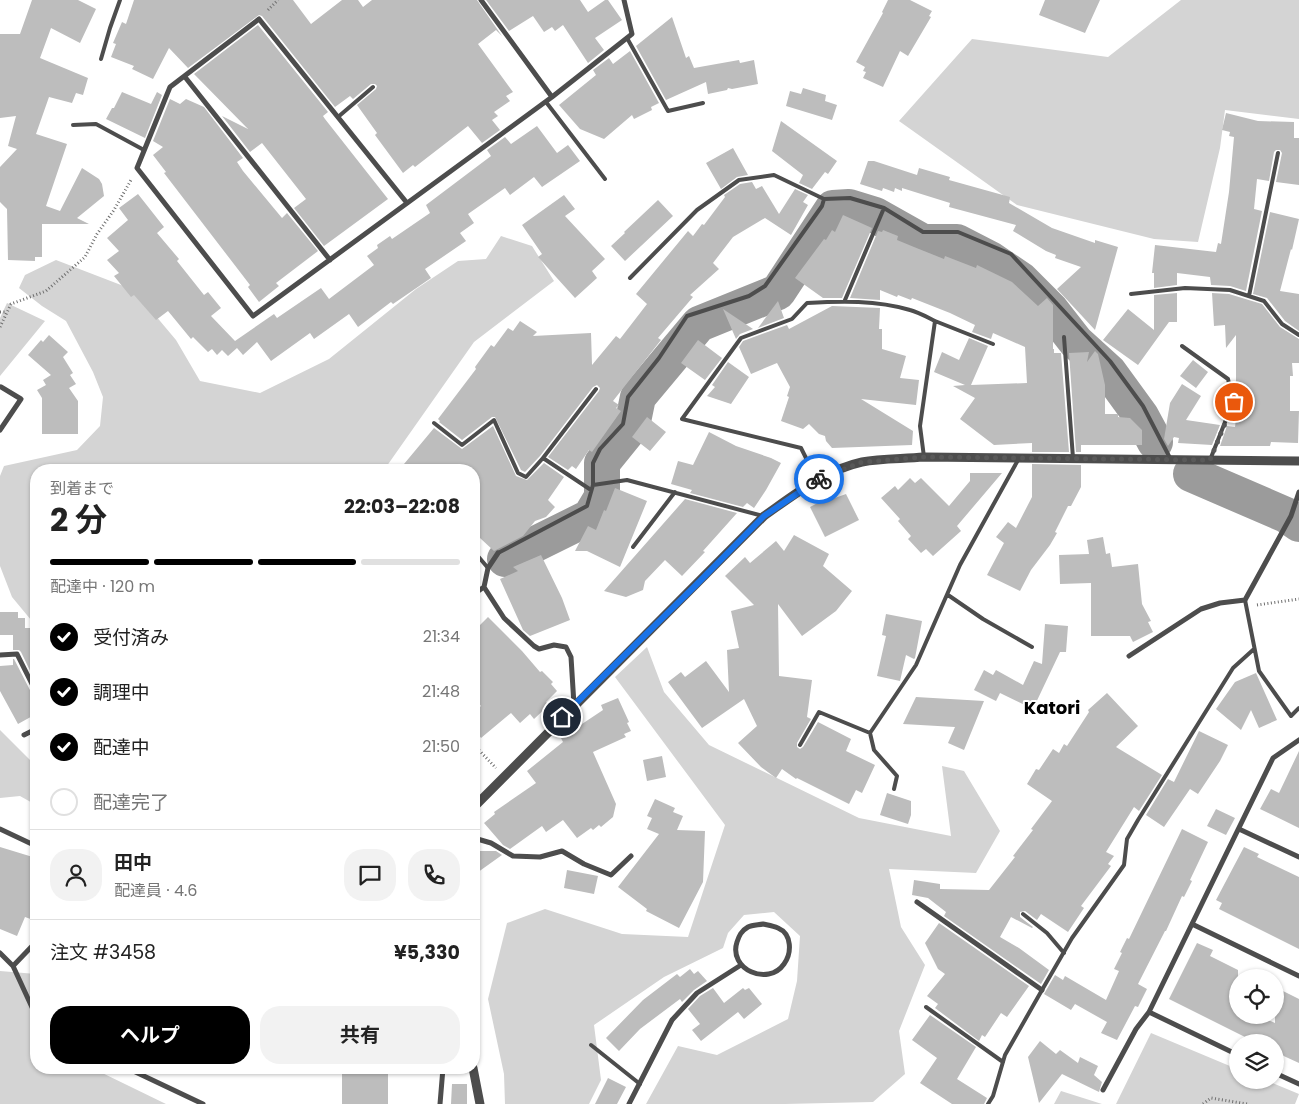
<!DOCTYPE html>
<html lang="ja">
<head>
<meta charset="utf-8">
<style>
	:root { --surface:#fff; --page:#f2f2f2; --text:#222; --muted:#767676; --line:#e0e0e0; --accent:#000 }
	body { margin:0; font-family:Poppins,"Noto Sans JP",sans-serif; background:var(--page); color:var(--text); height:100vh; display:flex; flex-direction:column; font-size:19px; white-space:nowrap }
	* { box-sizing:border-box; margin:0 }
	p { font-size:16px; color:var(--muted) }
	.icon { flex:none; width:28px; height:28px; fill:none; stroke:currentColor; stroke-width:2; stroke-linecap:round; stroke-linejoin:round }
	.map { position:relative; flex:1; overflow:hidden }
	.panel { position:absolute; left:30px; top:464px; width:450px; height:610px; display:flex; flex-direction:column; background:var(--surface); border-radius:20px; box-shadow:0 1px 4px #0004 }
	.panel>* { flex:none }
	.tools { position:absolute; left:1229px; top:969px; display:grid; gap:10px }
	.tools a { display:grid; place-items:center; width:55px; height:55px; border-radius:50%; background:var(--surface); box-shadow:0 1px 4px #0004; font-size:25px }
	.pin { position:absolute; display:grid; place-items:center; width:42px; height:42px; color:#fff; margin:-21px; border:2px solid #fff; border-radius:50%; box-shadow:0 1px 5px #0007 }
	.courier { position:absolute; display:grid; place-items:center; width:50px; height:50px; margin:-25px; border:4px solid #1a73e8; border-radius:50%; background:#fff; color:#222; box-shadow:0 1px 6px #0007 }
	.headline em { font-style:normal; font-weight:700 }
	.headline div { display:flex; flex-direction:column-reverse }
	.headline { display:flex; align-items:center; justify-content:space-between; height:85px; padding:0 20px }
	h1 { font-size:32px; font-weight:700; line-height:38px }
	.bar { display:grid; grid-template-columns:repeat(4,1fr); gap:8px 5px; align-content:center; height:60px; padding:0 20px }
	.bar i { height:6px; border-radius:4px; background:var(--line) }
	.bar .active { background:var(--accent) }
	.bar p { grid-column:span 4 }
	.line { display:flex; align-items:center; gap:12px; padding:0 20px; border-top:1px solid var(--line) }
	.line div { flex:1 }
	.round { display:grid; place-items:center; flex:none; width:52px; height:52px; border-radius:20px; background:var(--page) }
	ol { padding:0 20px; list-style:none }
	li { display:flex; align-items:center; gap:15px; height:55px }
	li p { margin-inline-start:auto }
	li .icon { padding:5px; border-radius:50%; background:var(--accent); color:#fff; stroke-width:4 }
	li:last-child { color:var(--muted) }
	li i { width:28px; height:28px; border:2px solid var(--line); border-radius:50% }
	.action { display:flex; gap:10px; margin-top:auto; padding:10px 20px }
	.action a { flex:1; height:58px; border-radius:20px; background:var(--accent); color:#fff; font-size:20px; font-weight:700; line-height:58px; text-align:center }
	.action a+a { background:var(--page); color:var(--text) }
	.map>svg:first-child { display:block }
	.green { fill:#d4d4d4 }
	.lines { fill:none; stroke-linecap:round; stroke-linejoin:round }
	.river { stroke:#9b9b9b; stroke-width:36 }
	.building { fill:#bdbdbd }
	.path { stroke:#6f6f6f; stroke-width:3; stroke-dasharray:1 2.5; stroke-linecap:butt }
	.service { stroke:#4d4d4d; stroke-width:4 }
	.minor { stroke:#4d4d4d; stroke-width:5 }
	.tertiary { stroke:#4d4d4d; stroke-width:9 }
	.done { stroke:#595959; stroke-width:5; stroke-dasharray:0 9 }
	.route { stroke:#1a73e8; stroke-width:6 }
	.labels { text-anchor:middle; stroke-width:4; stroke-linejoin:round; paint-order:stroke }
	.quarter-label { font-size:18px; font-weight:bold; fill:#000; stroke:#fff }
</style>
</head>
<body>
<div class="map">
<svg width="1299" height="1104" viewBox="0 0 1299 1104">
	<rect width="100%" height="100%" fill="#fff"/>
	<path class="green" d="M1181,0H1299V119L1225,110L1220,148L1198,242L1154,239L1017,205L899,121L972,39L1108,57Z
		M501,236L532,246L554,281L474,342L384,470H36V626L12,597L0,566V476L4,466L77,450L100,426L103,397L93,372L66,321L42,306L19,288L25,275L56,260L134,290L176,340L200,381L260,393L329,359L416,289L458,261L486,259Z
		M7,303L45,321L0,376V318Z
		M647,647L664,692L709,745L859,818L951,836L942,766L964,771L1000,831L976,873L889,869L901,927L925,965L899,1031L905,1074L873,1102L785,1104H646L678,1046L717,1055L788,1019L797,981L800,936L774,912L744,915L728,933L723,948L664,977L594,1025L601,1080L589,1104H505L504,1074L488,999L507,923L545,909L622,934L688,937L725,825L615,677Z
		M0,730L36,766V805L20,796L0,798Z
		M0,971L36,974V1068H92L166,1104H0Z
		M1151,1033L1237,1069L1238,1080H1265L1299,1094L1295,1104H1116Z
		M1061,1091L1102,1104H1054Z"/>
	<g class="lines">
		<path class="river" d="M1191,474L1286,515L1299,524
			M505,559L590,517L602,497V463L632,426L638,397L699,324L778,292L833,208L849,207L875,215L923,242H957L990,259L1021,280L1051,310L1076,342L1109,372L1141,416L1155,442"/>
	</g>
	<path class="building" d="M32,0H78L96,9L80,43L51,28L40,58L88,78L83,95L76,93L72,103L49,97L36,134L67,144L46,206L60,211L82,168L99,179L102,184L104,196L77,218L89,224H42V257H35V261L8,260L7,209L0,202V167L17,149L8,146L16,116L0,118V34H20Z
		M134,0H293L311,24L342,0H358L363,7L372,0H477L502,36L496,30L478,44L513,92L506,96L510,101L494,112L498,116L492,120L500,130L482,143L468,126L415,167L413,165L403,173L375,135L377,133L357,105L376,89L377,86L375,84H371L353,99L350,96L335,107L262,16L259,15L188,68L169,48L153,79L132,69L134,66L111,57L116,44L113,43L122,22L126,24Z
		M486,0H580L588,12L605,0H608L622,20L595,38L604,50L588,63L563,25L555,31L552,27L544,32L533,16L509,31Z
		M888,0H910L932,11L929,16L931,17L908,56L900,51L883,87L863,78L866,72L863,71L865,67L856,62L883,13L882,12Z
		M1045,0H1100L1085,33L1039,15Z
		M672,17L686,58L689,56L694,68L739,60L740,63L754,60L758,84L732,89L728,88L727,90L708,94L706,82L666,100L636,46Z
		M258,25L328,112L323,116L325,119L388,199L324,246L294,208L306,199L262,143L250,152L222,116L248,129L194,74Z
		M630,51L659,103L651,107L652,110L634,119L632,115L604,139L580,129L559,105L596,75L593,70L609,58L613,64Z
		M803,88L826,95L825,101L837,105L832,120L786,106L790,91L801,94Z
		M122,92L151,104L157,92L162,95L145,138L106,119L112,108H114Z
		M170,99L180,104L186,99L204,107L243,158L237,162L243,171L282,218L287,213L318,251L276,283L279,286L259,302L248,287L250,285L164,173L166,172L153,155L163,147L153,141Z
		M1226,113L1258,121L1294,122V138H1299V185L1276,182L1282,153L1280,150H1276L1274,152L1269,181L1257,179L1254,209L1262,211L1246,291L1230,286L1211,285L1210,277L1177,273V285L1154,288V273H1152L1155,245L1216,252L1218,243L1221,244L1229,192L1234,137L1229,136L1230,132L1222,130Z
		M781,121L837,161L828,174L825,172L812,189L799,183L803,175L772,151Z
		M537,126L557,153L568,145L580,161L542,187L534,177L510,195L505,188L468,214L474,223L460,233L466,241L425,269L431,278L393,304L391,302L358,327L349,314L314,339L310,333L271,361L257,342L243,355L237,348L228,356L222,350L217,355L212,349L208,352L193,337L191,339L168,311L156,320L134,295L131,297L114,276L119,273L107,260L119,251L107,238L128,220L119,208L138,194L164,227L157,233L179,259L177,261L204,295L208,292L221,308L211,316L235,341L274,314L277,318L321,288L329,299L374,265L367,256L378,248L377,245L390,236L392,239L430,213L426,205L491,156L487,150L505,137L511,144Z
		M733,148L748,175L737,177L721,189L706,163Z
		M868,161H874L917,175L919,168L950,177L949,180L1010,197L1009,203L1052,228L1095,243V240L1118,247L1095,330L1057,289L1081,267L1055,258L1056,255L1046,251L1013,231L1016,225L949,207L950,203L902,188V191L895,188L894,192L883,188L882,191L860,184Z
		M752,182L756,189L762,186L779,214L795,189L808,195L803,202L808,205L791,235L765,218L733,237L713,263L719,269L690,295L693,297L658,338L661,340L613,401L619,405L616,408L621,411L592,452L589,450L576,469L572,466L568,470L548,457L599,391L600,388L597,385L593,387L540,456L525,472L521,470L495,417H492L462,440L439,422L440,421L438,419L476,369L475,367L491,345L494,347L508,328L513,331L520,321L537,332L533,336L591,333L592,365L616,336L620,339L647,304L636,294L688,231L693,236L702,224L704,225L725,197L724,195L740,184Z
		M564,195L575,209L565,216L605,259L592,271L597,278L575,298L538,257L542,254L522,225Z
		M658,200L673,216L625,261L611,246L625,233L624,232Z
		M1270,212L1299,219L1292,250L1291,249L1280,291L1299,294V331L1285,321L1267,298L1253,294Z
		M843,215L872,228L842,298H823L795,278L824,239L826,240L832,230L835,232Z
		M883,230L898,236L897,240L914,247L944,259L945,256L976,268L977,265L1012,282L1038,306L1047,298L1053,305V349H1054V353H1061L1069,452H1032V443L994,445L960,419L975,398L953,386L965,385L934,372L942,352L959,360L969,338L988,346L971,385L1027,383L1025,347L993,333L991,339L972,332L975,325L950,313L912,298L911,300L898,295L897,297L880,290V300L850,298L878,231L882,232Z
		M1177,293V322H1169L1138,365L1103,340L1128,309L1154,330V295Z
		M1212,293L1229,294L1262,304L1280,327L1299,339V363H1292L1293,376H1290V411H1299L1298,443L1271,442L1270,446H1220L1227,426L1235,427L1236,419V335L1226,348L1225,325L1214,326Z
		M778,301L784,318L758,328Z
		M832,306L880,308L879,329H882V349L906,356L900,378L919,380L916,405L861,399L913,431L912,445L832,448L826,441L825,436L819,434L809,424L803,429L781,421L789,397L787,396L790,387L777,363L751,374L739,347L743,341L787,325L789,329Z
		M723,309L753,329L740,334L736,339Z
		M49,335L68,352L63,357L73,373L70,375L76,384L69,388L78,401V434H42V398L37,390L46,385L43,380L51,375L28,355L41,340L43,342Z
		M698,340L722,358L705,380L681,363Z
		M1095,351L1098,354L1105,385V414H1118V417L1130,418L1142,430V445H1081V452H1076L1069,353L1089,352L1087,362Z
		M1193,360L1208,372L1196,388L1180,376Z
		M728,362L749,377L731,404L707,396L715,387L712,385Z
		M1182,384L1201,396L1186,420L1220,425L1212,445L1178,443L1179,438L1174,437L1168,446L1164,439L1170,403Z
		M647,417L666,432L650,451L632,437Z
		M493,426L516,476L527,480L544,463L564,477L548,500L555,507L546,517L535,521L523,536L494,551L480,538L474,529V470H399L434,428L462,449Z
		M709,432L736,446L771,458L781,463L766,490L754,508L747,503L743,507L690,493L692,490L671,484L678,461L693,465Z
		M1032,464L1081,465V487L1071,506H1068L1055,532L1057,533L1050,545L1031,570L1020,591L987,575L1004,543L996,537L1008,522L1016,528L1032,497Z
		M970,473H1002L957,526L961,531L933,556L926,549L921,553L908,539L911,536L898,521L900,519L881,498L895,486L898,490L910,478L915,483L921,478L949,506L970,481Z
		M615,488L647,501L620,567L587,551H575L588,526L596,530L604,510L606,511Z
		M846,494L859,520L825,537L810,507L831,496L832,499Z
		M685,499L737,513L703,551L705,552L682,576L665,560L645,581L643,590L626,597L604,591Z
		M794,535L829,554L823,566L852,591L836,611L802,636L778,604L779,676L812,680L807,717L811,719L797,743V747L800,749L803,747L818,722L851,739L846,751L875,765L862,793L856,790L849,804L797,778L796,779L782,769L776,778L761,767L738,743L757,726L744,699L702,728L668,682L681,672L685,677L706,661L729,692L727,650L739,648L731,611L754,605L725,576L745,557L750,563L776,541L784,551Z
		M1103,537L1106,554L1110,553L1112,567L1138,564L1142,604L1151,621L1148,622L1153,632L1133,642L1130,636H1091V583L1060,584L1059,555L1089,554L1087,540Z
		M541,555L562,598L570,620L530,636L523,630L500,579L518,571L513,567Z
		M0,612H18V618H25V628H36V683L21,652L19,650H13V635H0Z
		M886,614L922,621L915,658L914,659L906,655L900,681L877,676L886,636L882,635Z
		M488,617L522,651L540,672L542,671L553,682L551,684L557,691L546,702L549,705L534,719L530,714L520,723L511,713L481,738L474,728V712L481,706L474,697V631Z
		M1045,624L1068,626L1066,652H1060L1033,709L1000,693L996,701L974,690L984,670L993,675L996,670L1023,685L1034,661L1042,664Z
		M13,659H14L32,694L36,696V714L18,724L0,691V666L13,665Z
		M1256,673L1277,720L1259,728L1251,710L1241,730L1216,709L1235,682Z
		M1107,693L1138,726L1116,747L1162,775L1139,811L1134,807L1106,852L1114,856L1108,864L1111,866L1081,906L1084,908L1068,932L1041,914L1037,920L1025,911L1020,912V917L1033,927L1032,928L1011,917L1000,937L1019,948L1049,970L1041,984L944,916L946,912L928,898L912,895L914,880L940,884V889L989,890L1015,857L1013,856L1033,830L1031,829L1052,801L1027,784L1036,769L1039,770L1053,749L1059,753L1064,744L1067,746L1089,712L1088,710Z
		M916,697L984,701L964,750L948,743L955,727L903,724Z
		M618,698L629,722L627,723L631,731L624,734L626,737L593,752L616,804L613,817L601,827L599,825L593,830L591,828L577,838L563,820L546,832L542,826L510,849L503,845L484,823L495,814L494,812L536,783L527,771L563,742L561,738L603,710L601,705Z
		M1199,731L1228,745L1220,761L1198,794L1190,789L1164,827L1146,815L1168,779L1174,782Z
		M1299,751V828L1260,809L1271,789L1279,793Z
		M662,756L666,777L647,781L643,760Z
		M887,793L911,801V815L908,824L880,815Z
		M655,799L675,808L673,812L683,816L677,830L705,831L703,882L679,928L646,911L647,909L618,887L659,834L647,829L652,818L647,816Z
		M1216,809L1235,818L1226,835L1207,826Z
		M1182,829L1208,842L1190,880L1192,881L1184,897L1182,896L1166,931H1165L1138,984L1147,989L1138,1007L1135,1006L1117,1040L1101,1033L1107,1022L1075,1004L1071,1010L1044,994L1055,975L1063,980L1065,976L1106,1000L1119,971L1114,969L1122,953L1120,952L1127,938L1129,939Z
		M0,847L36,858V921L25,917L17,936L0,929Z
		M1244,847L1259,854L1257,857L1299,877V949L1219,909L1222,903L1216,900Z
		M474,851H496L502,855L474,875Z
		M567,870L598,876L594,894L564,888Z
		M939,923L1029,986L1007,1017L1001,1013L985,1037L982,1035L979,1041L935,1008L938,1004L927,996L945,974L938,969L925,943Z
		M1197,943L1213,950L1210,956L1238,970V1015H1257L1275,1023V987L1299,999V1063L1275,1052V1042H1255L1169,999Z
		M690,969L694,974L698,971L707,981L694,990L682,1002L680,999L640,1029L619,1051L606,1038L643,1000L677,974L680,977Z
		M713,988L724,1003L743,988L745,990L749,988L762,1004L744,1019L738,1012L701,1041L692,1030L700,1024L688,1009L700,996Z
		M930,1015L976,1047L957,1079L987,1098L984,1104H952L920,1083L937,1058L912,1040Z
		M1040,1041L1056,1054L1060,1050L1078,1063L1080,1057L1098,1066L1094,1075L1102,1082L1099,1092L1062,1074L1039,1103L1028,1057Z
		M342,1070H388V1104H342Z
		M608,1078L626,1087L617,1104H595Z
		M452,1084H467V1104H451Z"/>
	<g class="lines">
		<path class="path" d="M268,10L278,0
			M0,312H7
			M0,327L11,304L46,291L85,257L97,234L114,210L131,180
			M1257,605L1299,599
			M474,745L496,768
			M1203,1104L1211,1098L1247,1104"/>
		<path class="service" d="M627,38L668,111L703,103
			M101,59L110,28L120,0
			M546,102L605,179
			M338,117L373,87
			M73,125L96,124L144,150
			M630,278L697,210L739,180L774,175L824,199
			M1131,294L1185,288L1230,290L1264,301L1282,324L1299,335
			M1249,296L1278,153
			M845,300L884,208
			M935,321L993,344
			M1064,337L1073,458
			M1182,346L1228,379L1233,402L1210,460
			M434,423L462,445L494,420L518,473L526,477L543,458
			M817,480L801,448L682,419L741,338L792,319L807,303C841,301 876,300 910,310C918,312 927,317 935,321L920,426L924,457
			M593,485L627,480L763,516
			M591,490L543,458L596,389
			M633,547L675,492
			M474,548L477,555L488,568
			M498,553L587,506L593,485V463L600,449L623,424L628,397L659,358L687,316L749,296L765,286L822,206L824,199L850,198L884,208L923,232H958L1011,254L1110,361L1143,406L1170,458
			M948,595L983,619L1032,647
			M1245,600L1259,671L1291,716L1299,708
			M800,745L819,712L870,733
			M894,789L897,776L874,750L870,733L916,665L960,565L1018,460
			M1023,914L1047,933L1064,953
			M926,1007L1003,1062
			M591,1045L640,1084
			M988,1104L993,1096L1005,1055L1042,990L1072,938L1124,865L1127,839L1138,820L1233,668L1254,649"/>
		<path class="minor" d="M481,0L552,97
			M185,77L330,260
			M407,203L259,19L170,87L137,168L253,316L552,97L632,34L624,0
			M0,430L21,399L1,387
			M498,553L488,568L484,587L504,618L534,646L539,649L554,645L566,647L571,657L574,705
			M474,594L484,587
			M0,655L17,654L36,692
			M1129,656L1201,609L1220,603L1245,600L1291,516L1299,492
			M24,735L36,729
			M0,829L36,846
			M1239,829L1299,857
			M474,838L491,843L513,856L540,857L562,851L584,864L611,875L631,856
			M917,902L1042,990
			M763,924C767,925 773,926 778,928C792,934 792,953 784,964C768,987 728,969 737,942C739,936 741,931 748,927C752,925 758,925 763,924Z
			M1192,924L1299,976
			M0,953L13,966L36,1016
			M13,966L36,942
			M1149,1012L1238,1055
			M127,1068L203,1104
			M1275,1073L1299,1084
			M1103,1090L1136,1029L1149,1012L1273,758L1299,740
			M440,1104L443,1068
			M629,1104L672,1020L697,993L741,965"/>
		<path class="tertiary" d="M474,807L764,516C794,495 825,470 862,462C881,458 903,459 924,457L1299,461
			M473,1068L480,1104"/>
	</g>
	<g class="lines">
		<path class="done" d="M819,479L862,462L924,457L1210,460L1234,402"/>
		<path class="route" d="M562,717L697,584L764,516L819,479"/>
	</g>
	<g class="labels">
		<g class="quarter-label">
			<text x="1052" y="714">Katori</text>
		</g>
	</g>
</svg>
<div class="tools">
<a><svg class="icon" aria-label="locate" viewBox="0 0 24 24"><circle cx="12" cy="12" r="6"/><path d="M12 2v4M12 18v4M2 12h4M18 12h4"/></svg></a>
<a><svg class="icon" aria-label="layers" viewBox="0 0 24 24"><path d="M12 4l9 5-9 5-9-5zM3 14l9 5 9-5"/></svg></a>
</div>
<div class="pin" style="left:1234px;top:402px;background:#ea580c"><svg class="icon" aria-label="bag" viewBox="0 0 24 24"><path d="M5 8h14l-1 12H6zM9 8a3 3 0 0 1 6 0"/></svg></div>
<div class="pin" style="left:562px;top:717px;background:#1f2937"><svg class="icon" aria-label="home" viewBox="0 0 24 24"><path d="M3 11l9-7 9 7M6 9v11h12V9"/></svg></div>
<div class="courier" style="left:819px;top:479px"><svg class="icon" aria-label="bike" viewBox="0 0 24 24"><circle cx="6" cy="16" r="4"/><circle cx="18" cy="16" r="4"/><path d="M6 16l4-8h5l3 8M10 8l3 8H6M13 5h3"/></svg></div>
<section class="panel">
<div class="headline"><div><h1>2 分</h1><p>到着まで</p></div><em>22:03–22:08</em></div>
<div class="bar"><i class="active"></i><i class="active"></i><i class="active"></i><i></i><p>配達中 · 120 m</p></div>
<ol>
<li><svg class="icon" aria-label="check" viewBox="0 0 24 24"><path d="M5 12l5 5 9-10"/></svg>受付済み<p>21:34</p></li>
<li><svg class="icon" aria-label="check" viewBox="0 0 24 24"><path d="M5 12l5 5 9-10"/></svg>調理中<p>21:48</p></li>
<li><svg class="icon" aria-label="check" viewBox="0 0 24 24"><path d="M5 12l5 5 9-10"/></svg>配達中<p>21:50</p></li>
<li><i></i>配達完了</li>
</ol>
<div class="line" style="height:90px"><a class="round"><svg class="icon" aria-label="person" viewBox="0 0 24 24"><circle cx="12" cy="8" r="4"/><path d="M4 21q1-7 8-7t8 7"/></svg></a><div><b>田中</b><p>配達員 · 4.6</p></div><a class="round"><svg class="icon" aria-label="chat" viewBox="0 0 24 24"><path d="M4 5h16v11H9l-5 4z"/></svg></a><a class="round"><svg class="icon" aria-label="phone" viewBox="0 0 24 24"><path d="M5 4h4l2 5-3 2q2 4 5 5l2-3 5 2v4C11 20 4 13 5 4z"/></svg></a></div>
<div class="line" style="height:65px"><div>注文 #3458</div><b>¥5,330</b></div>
<div class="action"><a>ヘルプ</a><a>共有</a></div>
</section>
</div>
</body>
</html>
